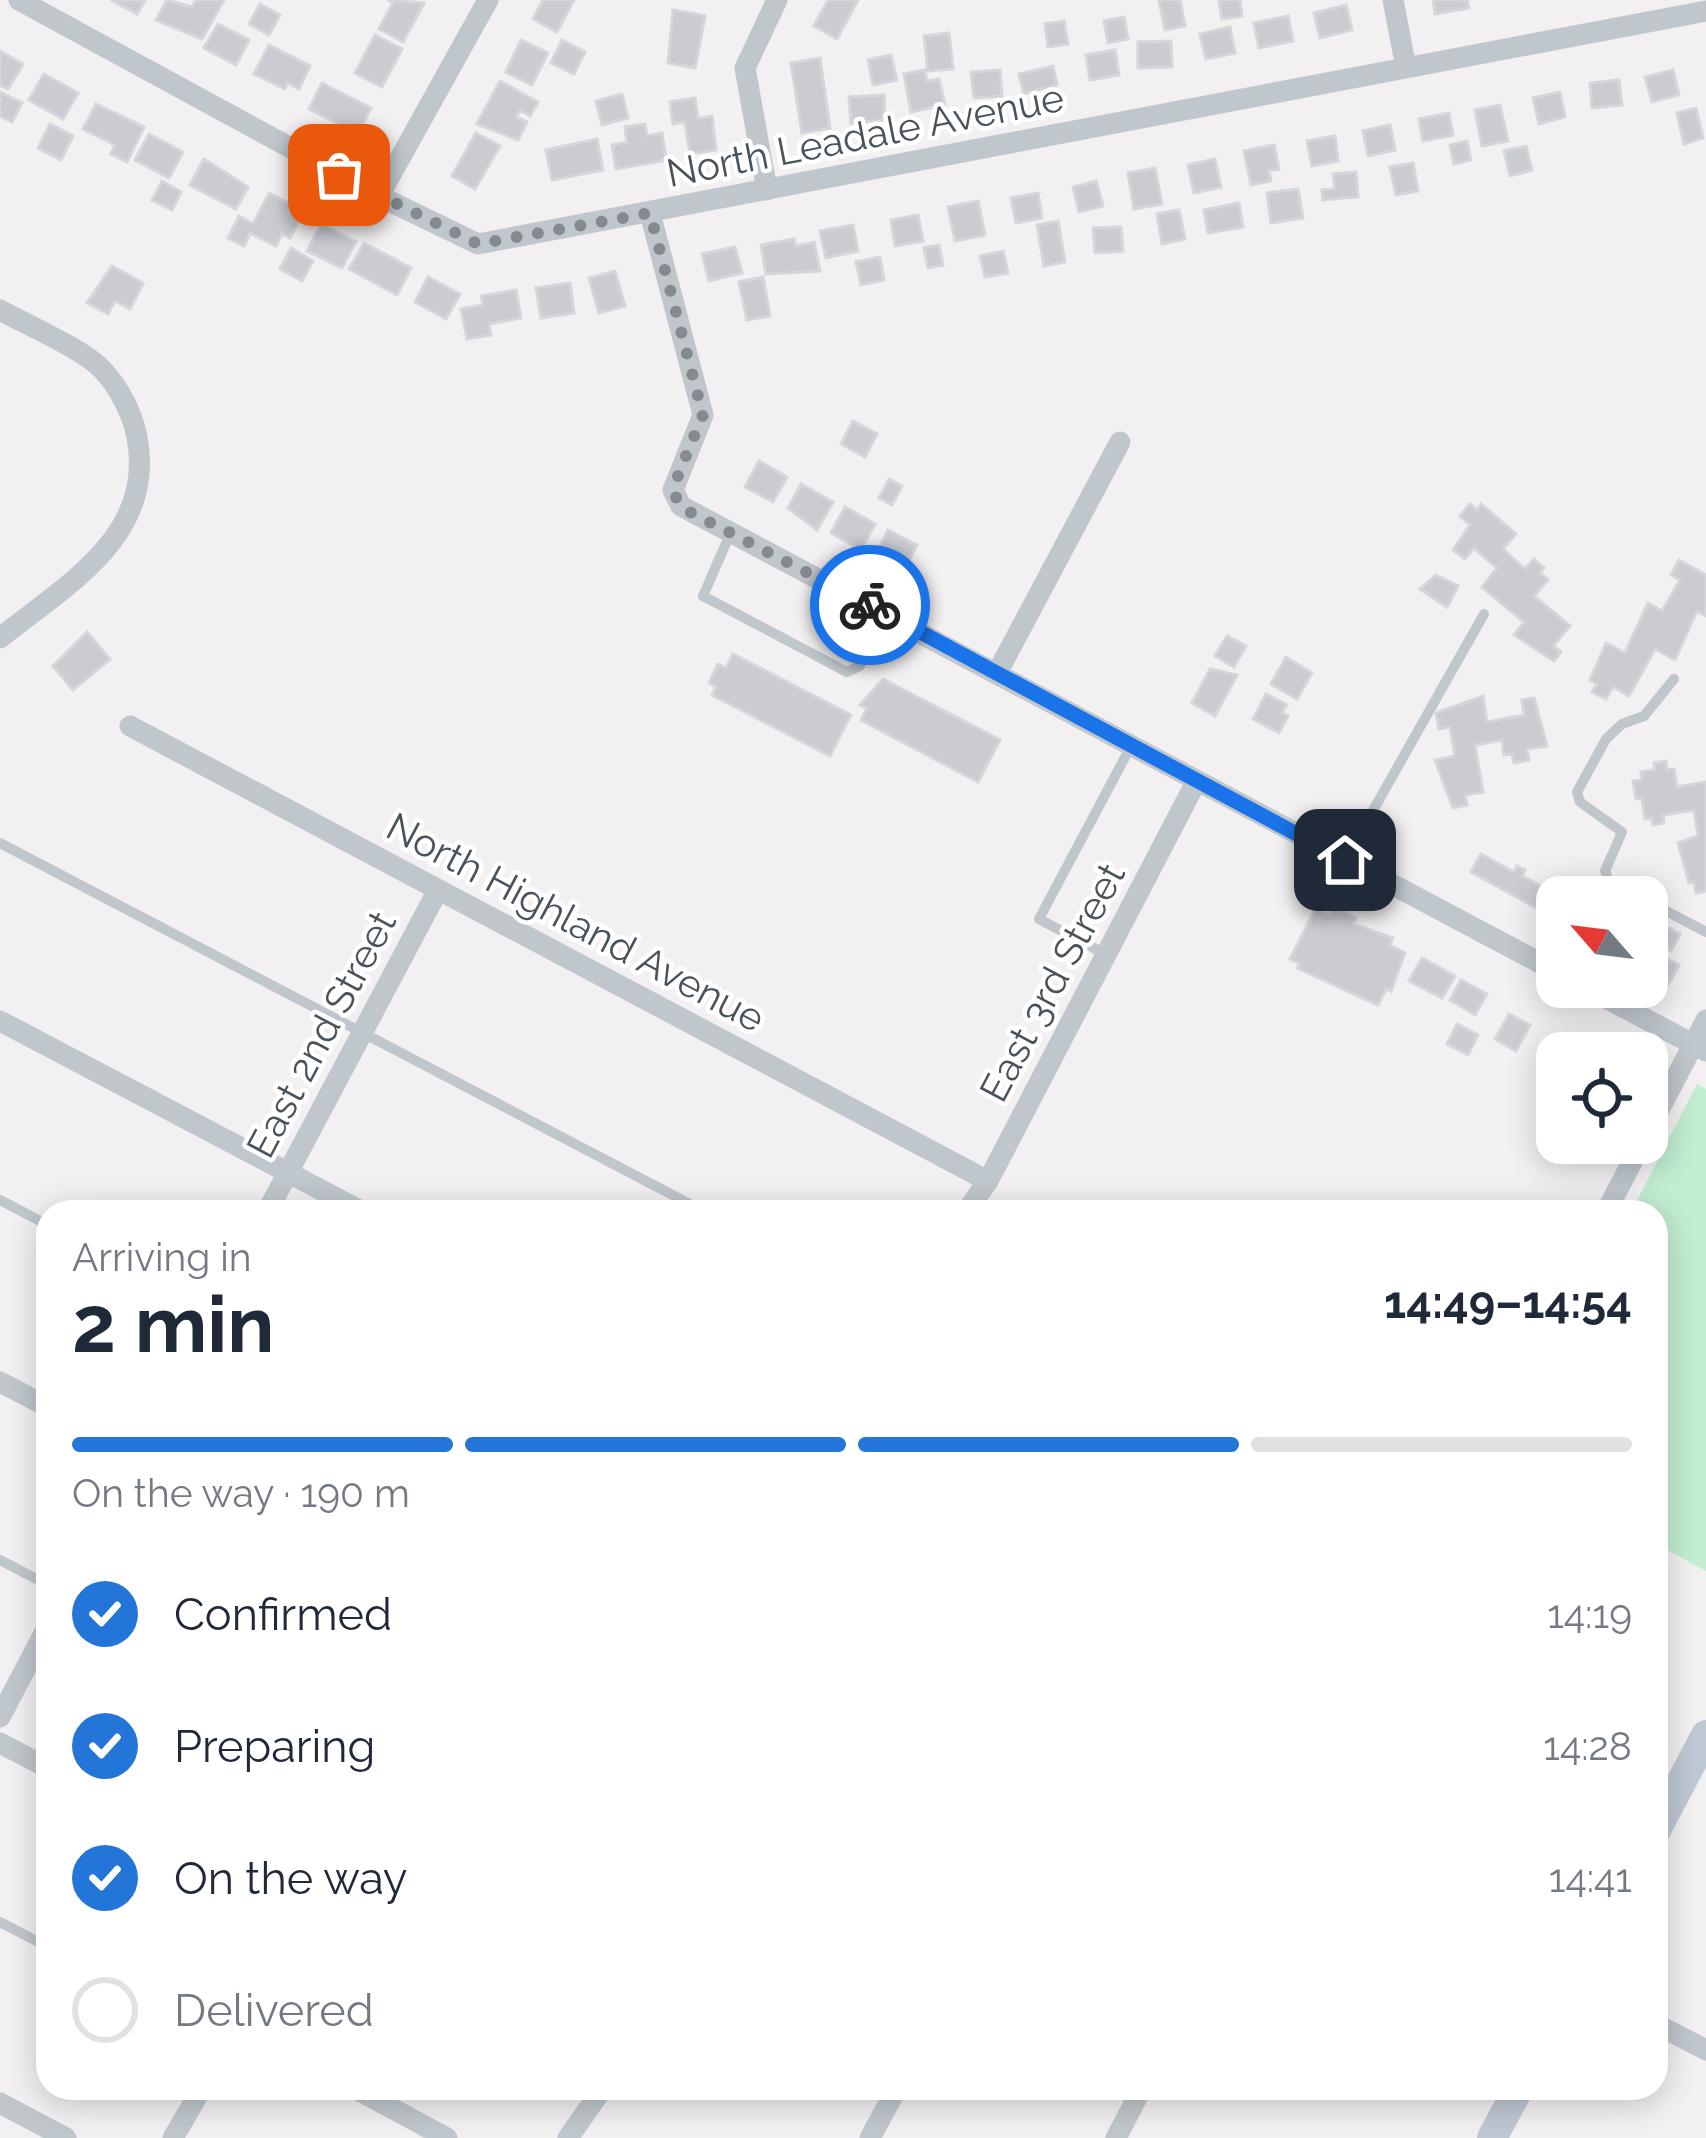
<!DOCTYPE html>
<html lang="en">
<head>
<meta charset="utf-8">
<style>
	:root { --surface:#fff; --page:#f2f2f3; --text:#1f2937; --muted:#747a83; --line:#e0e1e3; --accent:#2475d8 }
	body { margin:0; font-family:Raleway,sans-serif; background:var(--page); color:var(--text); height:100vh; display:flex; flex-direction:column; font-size:45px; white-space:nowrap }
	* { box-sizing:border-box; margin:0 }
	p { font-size:39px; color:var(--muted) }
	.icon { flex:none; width:66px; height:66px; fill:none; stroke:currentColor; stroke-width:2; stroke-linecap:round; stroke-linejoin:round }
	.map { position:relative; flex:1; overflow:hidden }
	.details { position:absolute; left:36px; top:1200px; width:1632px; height:900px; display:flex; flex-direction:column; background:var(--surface); border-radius:36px; box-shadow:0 6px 30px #0003 }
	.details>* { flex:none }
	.needle { width:78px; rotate:298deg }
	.fabs { position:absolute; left:1536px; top:876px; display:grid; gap:24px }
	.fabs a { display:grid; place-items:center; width:132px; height:132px; border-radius:24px; background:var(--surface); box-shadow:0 6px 30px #0003; font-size:60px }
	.pin { position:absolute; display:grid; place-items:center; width:102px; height:102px; color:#fff; margin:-51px; border-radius:24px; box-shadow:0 6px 18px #0006 }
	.courier { position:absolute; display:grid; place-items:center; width:120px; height:120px; margin:-60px; border:9px solid #1a73e8; border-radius:50%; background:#fff; color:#222; box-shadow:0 3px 15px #0007 }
	.head em { font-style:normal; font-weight:700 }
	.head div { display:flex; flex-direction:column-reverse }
	.head { display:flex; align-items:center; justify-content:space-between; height:204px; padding:0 36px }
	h1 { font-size:78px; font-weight:700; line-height:90px }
	.bar { display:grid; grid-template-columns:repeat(4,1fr); gap:18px 12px; align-content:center; height:144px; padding:0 36px }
	.bar i { height:15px; border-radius:9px; background:var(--line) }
	.bar .on { background:var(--accent) }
	.bar p { grid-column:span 4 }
	ol { padding:0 36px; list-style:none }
	li { display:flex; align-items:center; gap:36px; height:132px }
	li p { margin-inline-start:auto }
	li .icon { padding:12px; border-radius:50%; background:var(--accent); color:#fff; stroke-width:4 }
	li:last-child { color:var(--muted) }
	li i { width:66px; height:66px; border:6px solid var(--line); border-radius:50% }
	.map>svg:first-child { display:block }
	.green { fill:#c1edd1 }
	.building { fill:#caccd2; stroke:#d4d6db; stroke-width:3 }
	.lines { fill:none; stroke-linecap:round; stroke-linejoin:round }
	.service { stroke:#bfc7cd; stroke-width:10 }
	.minor { stroke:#bfc7cd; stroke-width:21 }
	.secondary { stroke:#bec8d2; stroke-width:30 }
	.done { stroke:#848a90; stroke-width:12; stroke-dasharray:0 21.6 }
	.route { stroke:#1a73e8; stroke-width:15 }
	.labels { text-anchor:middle; stroke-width:9; stroke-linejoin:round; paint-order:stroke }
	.street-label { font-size:39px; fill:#49535c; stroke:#fff }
</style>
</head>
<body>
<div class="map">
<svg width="1706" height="2138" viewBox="0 0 1706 2138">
	<rect width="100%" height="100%" fill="#f2f0f0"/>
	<path class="green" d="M1697,1084L1706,1089V1571L1656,1544V1212H1631Z"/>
	<path class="building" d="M111,0H145L137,14Z
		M167,0L192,7L196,0H224L202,39L156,20Z
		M388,0L424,3L403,42L379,29L393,3Z
		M543,0H574L557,32L533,19Z
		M828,0H858L837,39L814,26Z
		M1159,0H1180L1185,26L1165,30Z
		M1219,0H1240L1242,16L1222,19Z
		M1433,0H1467L1469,8L1435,14Z
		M260,4L280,15L269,35L249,24Z
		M1346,5L1352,30L1320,38L1314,13Z
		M673,10L705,16L695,68L668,63Z
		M1288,16L1293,41L1259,48L1254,23Z
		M1124,17L1128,39L1108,43L1104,21Z
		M1064,21L1068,44L1048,47L1045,24Z
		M218,24L249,40L236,65L204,48Z
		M1230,27L1235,53L1206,59L1200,34Z
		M949,33L953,69L928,71L924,36Z
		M375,35L402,49L382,87L355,73Z
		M521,40L548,53L532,85L506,72Z
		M562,40L585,52L574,74L551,63Z
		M1171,41L1172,67L1138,68V42Z
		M269,45L310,66L299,89L287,83L285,89L254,74Z
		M1115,50L1119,75L1090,80L1086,55Z
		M0,51L23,64L8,89L0,85Z
		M891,55L897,80L873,85L868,60Z
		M820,58L830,128L802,133L791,63Z
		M1053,66L1057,85L1024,94L1019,74Z
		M925,70L927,81L939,79L945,105L911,112L904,74Z
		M1000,70L1002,96L974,98L971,72Z
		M1673,70L1679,95L1652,102L1645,77Z
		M44,74L78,93L63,119L29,100Z
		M1619,80L1622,105L1592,108L1590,83Z
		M500,81L538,102L530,116L520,110L516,117L527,122L518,140L477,124Z
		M322,83L371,108L358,133L309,109Z
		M0,92L22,103L12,122L0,116Z
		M1560,92L1565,117L1539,124L1533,98Z
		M622,94L628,118L602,125L596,101Z
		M884,95L885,120L851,123L849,97Z
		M695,98L698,119L712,116L716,150L690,154L685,122L673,124L670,102Z
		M96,104L144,127L127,162L111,154L115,145L83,129Z
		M1500,105L1508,141L1482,146L1475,110Z
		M1696,108L1703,138L1684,144L1677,113Z
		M1449,113L1453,135L1423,141L1419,119Z
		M50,124L73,136L61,160L38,148Z
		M645,124L647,136L662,133L666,160L616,169L612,145L627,142L625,127Z
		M1390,125L1395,150L1368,156L1363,131Z
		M476,133L500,146L475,189L452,176Z
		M149,134L183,152L169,178L135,160Z
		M1335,136L1338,161L1312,166L1307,141Z
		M597,139L603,170L552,180L546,150Z
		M1467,141L1471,160L1454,164L1450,145Z
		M1274,145L1279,169L1269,171L1271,181L1251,185L1244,151Z
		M1526,146L1532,170L1510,176L1504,151Z
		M204,159L248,187L236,209L190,185Z
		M1215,159L1221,187L1194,193L1188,165Z
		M1413,163L1418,191L1396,195L1390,167Z
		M1155,168L1162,204L1134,209L1128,173Z
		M1356,172L1358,197L1323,200L1322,190L1335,189L1333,174Z
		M162,181L181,192L172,210L152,200Z
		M1096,181L1103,206L1079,212L1073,187Z
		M1298,189L1303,218L1271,223L1267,193Z
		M269,193L304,211L290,238L282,234L276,246L250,233L244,246L228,238L239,216L253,224Z
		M1038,193L1042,218L1016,223L1011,198Z
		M978,201L985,235L955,241L948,207Z
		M1239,203L1243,227L1208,233L1204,210Z
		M1179,210L1185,239L1162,244L1157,214Z
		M918,215L923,241L895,246L891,220Z
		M1058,221L1065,262L1044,266L1037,225Z
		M321,224L356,242L342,268L307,251Z
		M853,225L858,251L826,258L820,231Z
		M1121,227L1123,251L1095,253L1093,228Z
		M794,239L796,246L814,242L820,271L766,274L761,245Z
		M364,243L411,268L397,295L349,269Z
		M939,245L943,265L928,268L924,248Z
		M735,247L742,273L709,281L702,254Z
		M291,248L313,261L302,281L280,269Z
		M1003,251L1008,273L985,277L980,256Z
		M880,257L884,280L861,285L856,262Z
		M112,266L143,283L130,309L115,301L108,314L87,303Z
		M615,271L625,306L599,313L589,278Z
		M428,277L460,294L446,319L415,302Z
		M763,277L770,316L747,320L739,282Z
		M570,283L574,313L541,318L536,288Z
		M516,290L521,318L489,324L491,335L467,339L461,309L483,305L481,296Z
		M853,421L877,434L865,457L841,444Z
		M759,461L787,477L773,502L745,487Z
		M889,479L902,486L892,505L879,498Z
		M801,484L833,502L817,530L788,508Z
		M1470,504L1477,510L1481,504L1516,534L1503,549L1525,569L1534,559L1544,568L1540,573L1548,580L1534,596L1570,626L1553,646L1561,652L1554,661L1514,635L1524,622L1482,587L1497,568L1474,548L1465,559L1453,550L1470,525L1460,516Z
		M845,507L875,524L861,550L831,533Z
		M888,530L917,545L905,568L876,554Z
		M1679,560L1706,575V616L1697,611L1675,660L1655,649L1629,696L1613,687L1606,699L1592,692L1597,684L1590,680L1606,643L1625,653L1648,603L1662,611L1680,580L1671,575Z
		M1436,575L1458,586L1447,607L1420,589Z
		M87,632L110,659L73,690L53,666Z
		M1227,636L1246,646L1234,667L1215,656Z
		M733,654L851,715L830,756L712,695L716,687L709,683L718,664L726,668Z
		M1286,657L1312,673L1297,699L1271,684Z
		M1210,669L1237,675L1215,716L1192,703Z
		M883,679L1000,740L978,782L861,720L867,708L860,705Z
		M1266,694L1287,705L1282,713L1288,716L1279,733L1253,719Z
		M1483,696L1487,722L1524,715L1522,700L1534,698L1547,746L1527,749L1529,760L1514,763L1512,754L1504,755L1502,740L1475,745L1483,792L1465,795L1467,805L1453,808L1435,760L1455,756L1450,727L1439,729L1436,713Z
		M1666,761L1667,770L1674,769L1677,787L1706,782V891L1696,893L1694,882L1689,883L1678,843L1698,836L1694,810L1663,815L1664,823L1653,825L1652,818L1645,819L1642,798L1636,799L1633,781L1642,780L1641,772L1655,770L1654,763Z
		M1481,854L1514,872L1517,866L1525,870L1522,876L1561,897L1551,916L1471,872Z
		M1334,907L1356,918L1353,924L1393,938L1390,945L1405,953L1391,991L1386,989L1378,1005L1297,968L1300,964L1290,959L1316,908L1330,915Z
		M1662,924L1680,934L1671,951L1653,941Z
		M1650,949L1679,965L1667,987L1647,976Z
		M1422,958L1455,976L1442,998L1409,981Z
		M1461,980L1487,994L1475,1015L1450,1000Z
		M1509,1014L1530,1025L1516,1051L1495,1039Z
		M1457,1024L1478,1035L1468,1055L1447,1044Z"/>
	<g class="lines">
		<path class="service" d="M731,532L703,596L847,672L860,666L887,614
			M0,843L705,1212
			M1345,860L1484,614
			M1639,897L1609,881L1605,871L1622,832L1580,802L1577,792L1606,739L1622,724L1644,716L1674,679
			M1647,901L1706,932
			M1107,955L1039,919L1131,746
			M0,1200L48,1225
			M0,1560L48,1585
			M0,1922L48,1947"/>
		<path class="minor" d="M19,0L379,196L478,244L1706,11
			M1393,0L1406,68
			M767,190L745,68L777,0
			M379,196L488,0
			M650,213L703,415L673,490L681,506L1557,972
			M0,310C29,326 63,340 90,359C113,375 132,410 137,437C156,536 67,584 0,638
			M997,673L1120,442
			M130,726L988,1181
			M1585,987L1706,1051
			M0,1021L363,1212
			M1647,1133L1706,1020
			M267,1212L438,890
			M966,1212L988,1181L1196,782
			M1606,1212L1642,1143
			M0,1382L48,1407
			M0,1717L48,1626
			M0,1743L48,1768
			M1656,2024L1706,2050
			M354,2088L447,2138
			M0,2103L66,2138
			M173,2138L202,2088
			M568,2138L603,2088
			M870,2138L897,2088
			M1116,2138L1142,2088"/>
		<path class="secondary" d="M1656,1830L1706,1735
			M1492,2138L1519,2088"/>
	</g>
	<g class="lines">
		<path class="done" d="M339,175L478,244L650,213L703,415L678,475L676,499L690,512L870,605"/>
		<path class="route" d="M870,605L1345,860"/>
	</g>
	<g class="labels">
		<g class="street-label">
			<text transform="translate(865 135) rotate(-11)" y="14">North Leadale Avenue</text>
			<text transform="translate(576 922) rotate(28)" y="14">North Highland Avenue</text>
			<text transform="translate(1052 982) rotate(-62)" y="14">East 3rd Street</text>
			<text transform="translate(321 1034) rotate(-62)" y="14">East 2nd Street</text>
		</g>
	</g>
</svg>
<div class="fabs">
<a><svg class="needle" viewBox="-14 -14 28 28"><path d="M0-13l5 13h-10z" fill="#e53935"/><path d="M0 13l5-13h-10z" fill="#747a83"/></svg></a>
<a><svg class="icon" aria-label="locate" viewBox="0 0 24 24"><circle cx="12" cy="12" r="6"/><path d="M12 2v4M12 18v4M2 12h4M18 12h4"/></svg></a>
</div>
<div class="pin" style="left:339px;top:175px;background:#ea580c"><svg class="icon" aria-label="bag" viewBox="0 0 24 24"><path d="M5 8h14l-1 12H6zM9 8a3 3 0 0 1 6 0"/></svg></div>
<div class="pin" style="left:1345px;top:860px;background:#1f2937"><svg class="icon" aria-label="home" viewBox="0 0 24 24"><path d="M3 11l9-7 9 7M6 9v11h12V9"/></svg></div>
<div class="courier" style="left:870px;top:605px"><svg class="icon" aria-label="bike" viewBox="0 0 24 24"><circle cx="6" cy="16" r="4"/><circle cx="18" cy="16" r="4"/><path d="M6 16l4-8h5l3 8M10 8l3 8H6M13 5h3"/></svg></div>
<section class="details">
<div class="head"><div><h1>2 min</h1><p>Arriving in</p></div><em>14:49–14:54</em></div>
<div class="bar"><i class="on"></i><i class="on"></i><i class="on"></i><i></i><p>On the way · 190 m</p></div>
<ol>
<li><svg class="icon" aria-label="check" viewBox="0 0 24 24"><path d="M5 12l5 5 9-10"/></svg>Confirmed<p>14:19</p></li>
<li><svg class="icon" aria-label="check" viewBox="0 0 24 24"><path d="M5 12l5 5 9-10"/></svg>Preparing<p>14:28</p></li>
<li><svg class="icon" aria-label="check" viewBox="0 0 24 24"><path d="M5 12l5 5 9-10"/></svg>On the way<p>14:41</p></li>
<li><i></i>Delivered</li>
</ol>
</section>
</div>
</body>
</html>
